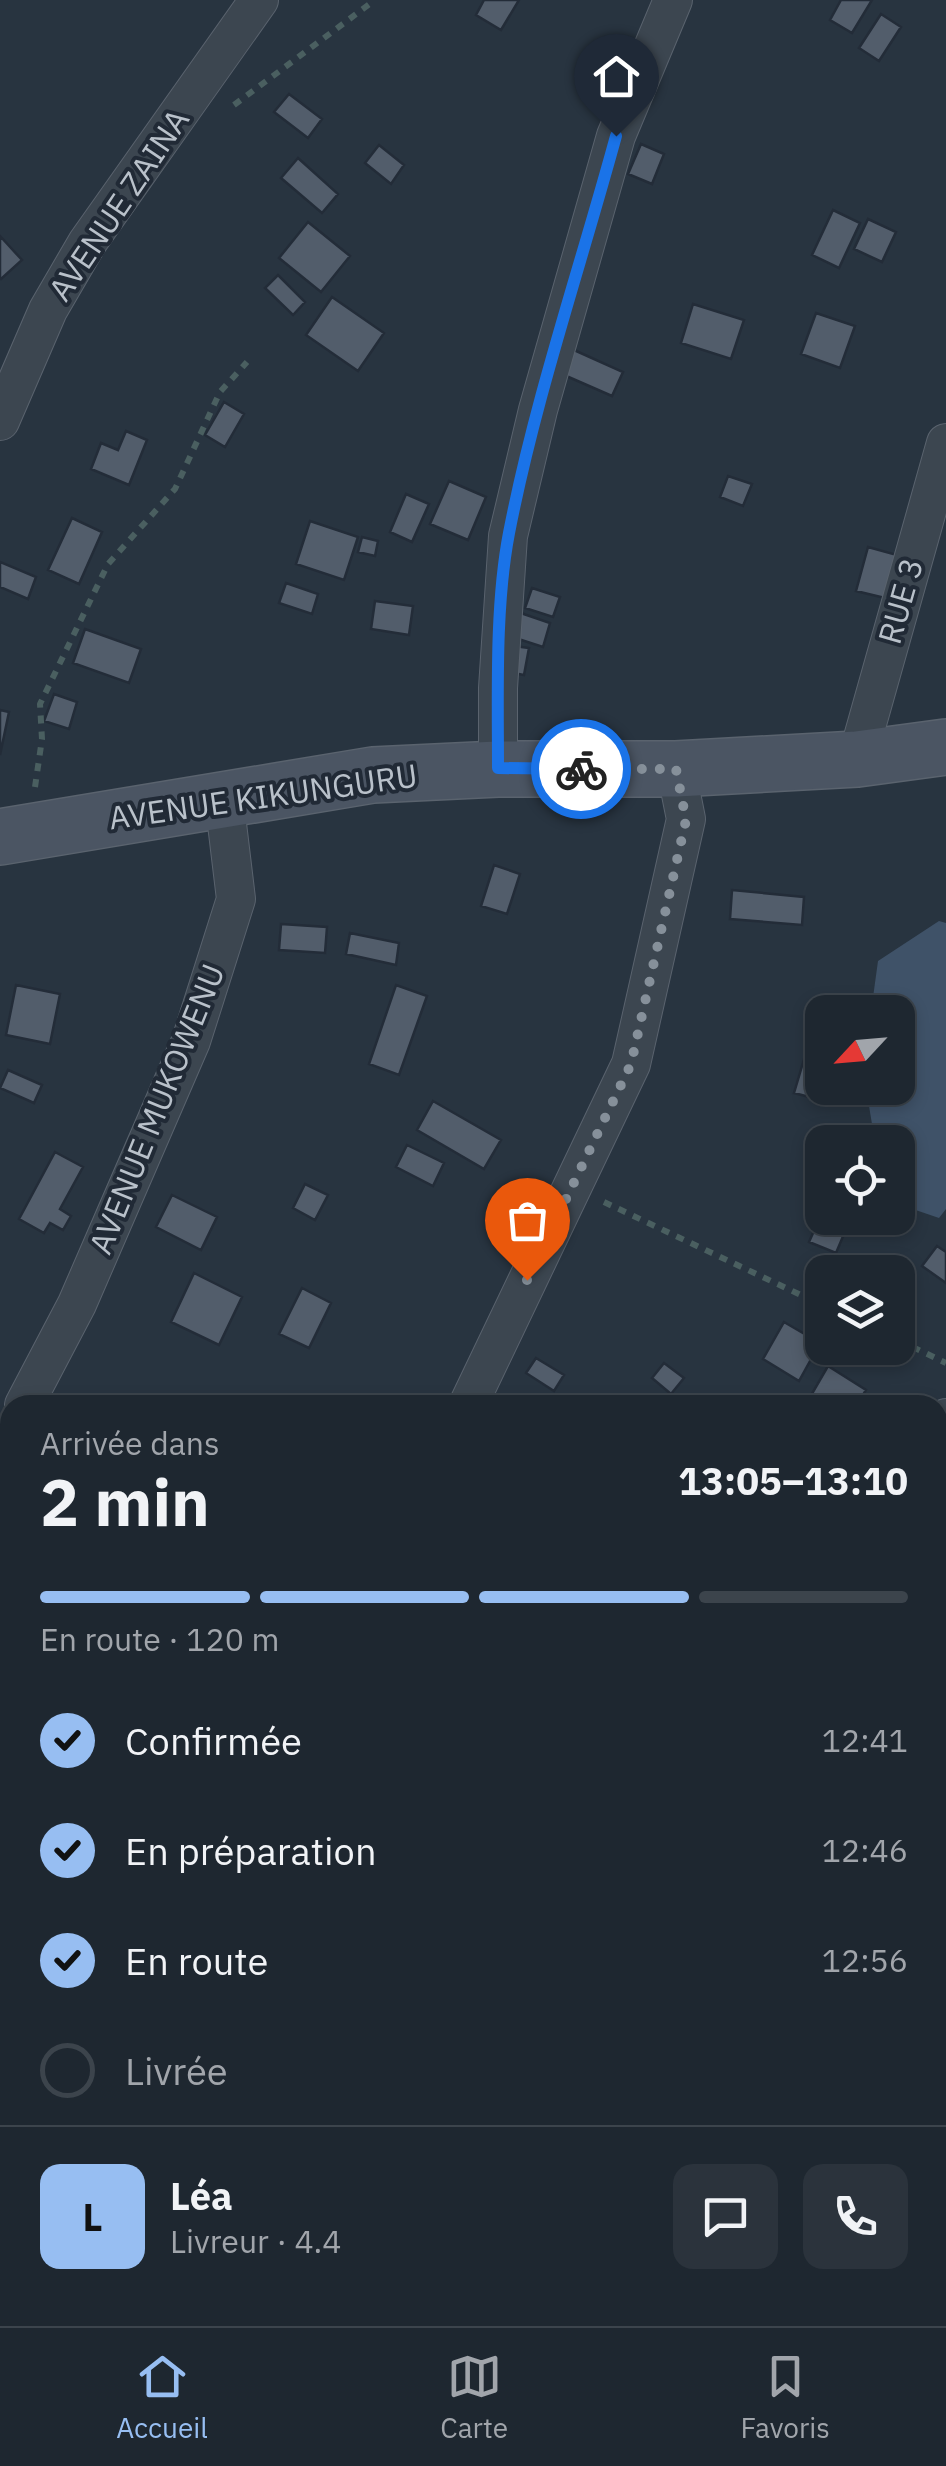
<!DOCTYPE html>
<html lang="fr">
<head>
<meta charset="utf-8">
<style>
	:root { --surface:#1e2730; --page:#2b333c; --text:#f1f3f6; --muted:#a1a5ab; --line:#3c444c; --accent:#97bef2 }
	body { margin:0; font-family:"IBM Plex Sans",sans-serif; background:var(--page); color:var(--text); height:100vh; display:flex; flex-direction:column; font-size:38px; white-space:nowrap }
	* { box-sizing:border-box; margin:0 }
	p { font-size:32px; color:var(--muted) }
	.icon { flex:none; width:55px; height:55px; fill:none; stroke:currentColor; stroke-width:2; stroke-linecap:round; stroke-linejoin:round }
	.map { position:relative; flex:1; overflow:hidden }
	.drawer { position:absolute; left:0px; top:1395px; width:948px; height:932px; display:flex; flex-direction:column; background:var(--surface); border-radius:30px 30px 0 0; box-shadow:0 5px 15px #0003,0 0 0 2px var(--line) }
	.drawer>* { flex:none }
	.needle { width:65px; rotate:244deg }
	.fabs { position:absolute; left:805px; top:995px; display:grid; gap:20px }
	.fabs a { display:grid; place-items:center; width:110px; height:110px; border-radius:20px; background:var(--surface); box-shadow:0 5px 15px #0003,0 0 0 2px var(--line); font-size:50px }
	.pin { position:absolute; display:grid; place-items:center; width:85px; height:85px; color:#fff; margin:-102px -42px; border-radius:50% 50% 50% 0; rotate:-45deg; box-shadow:0 0 10px #0007 }
	.pin .icon { rotate:45deg }
	.courier { position:absolute; display:grid; place-items:center; width:100px; height:100px; margin:-50px; border:8px solid #1a73e8; border-radius:50%; background:#fff; color:#222; box-shadow:0 2px 12px #0007 }
	.summary em { font-style:normal; font-weight:800 }
	.summary div { display:flex; flex-direction:column-reverse }
	.summary { display:flex; align-items:center; justify-content:space-between; height:170px; padding:0 40px }
	h1 { font-size:65px; font-weight:800; line-height:75px }
	.bar { display:grid; grid-template-columns:repeat(4,1fr); gap:15px 10px; align-content:center; height:120px; padding:0 40px }
	.bar i { height:12px; border-radius:8px; background:var(--line) }
	.bar .on { background:var(--accent) }
	.bar p { grid-column:span 4 }
	.line { display:flex; align-items:center; gap:25px; padding:0 40px; border-top:2px solid var(--line) }
	.line div { flex:1 }
	.round { display:grid; place-items:center; flex:none; width:105px; height:105px; border-radius:20px; background:var(--page) }
	ol { padding:0 40px; list-style:none }
	li { display:flex; align-items:center; gap:30px; height:110px }
	li p { margin-inline-start:auto }
	li .icon { padding:10px; border-radius:50%; background:var(--accent); color:#111; stroke-width:4 }
	li:last-child { color:var(--muted) }
	li i { width:55px; height:55px; border:5px solid var(--line); border-radius:50% }
	.tabs { display:flex; justify-content:space-around; align-items:center; height:140px; border-top:2px solid var(--line); background:var(--surface); font-size:28px; color:var(--muted) }
	.tabs a { display:grid; justify-items:center; gap:5px }
	.tabs .on { color:var(--accent) }
	.map>svg:first-child { display:block }
	.water { fill:#3f5268 }
	.building { fill:#525d6b; stroke:#232c38; stroke-width:2.5 }
	.lines { fill:none; stroke-linecap:round; stroke-linejoin:round }
	.street-casing { stroke:#5a636e; stroke-width:40 }
	.secondary-casing { stroke:#5a636e; stroke-width:58 }
	.path { stroke:#4a5f60; stroke-width:6; stroke-dasharray:8 8; stroke-linecap:butt }
	.street { stroke:#3c4650; stroke-width:38 }
	.secondary { stroke:#4b5563; stroke-width:55 }
	.done { stroke:#86909a; stroke-width:10; stroke-dasharray:0 18 }
	.route { stroke:#1a73e8; stroke-width:12 }
	.labels { text-anchor:middle; stroke-width:8; stroke-linejoin:round; paint-order:stroke }
	.street-label { font-size:32px; fill:#b9c1ca; stroke:#212a36 }
</style>
</head>
<body>
<div class="map">
<svg width="946" height="2326" viewBox="0 0 946 2326">
	<rect width="100%" height="100%" fill="#283440"/>
	<path class="water" d="M939,921L946,923V1209L939,1218L898,1204V1142H875L866,1088H898V1012H871L878,961Z"/>
	<path class="building" d="M484,0H519L501,30L476,15Z
		M841,0H872L852,33L830,20Z
		M881,14L901,27L879,61L859,48Z
		M289,94L322,119L308,138L274,112Z
		M641,144L664,154L652,184L628,174Z
		M379,145L404,165L391,184L365,163Z
		M298,158L338,194L322,213L281,178Z
		M833,210L860,223L839,268L812,255Z
		M868,219L896,232L882,262L854,249Z
		M308,222L350,256L321,292L279,258Z
		M0,236L22,260L1,279L0,278Z
		M278,275L305,302L293,315L265,288Z
		M332,297L384,333L358,371L306,335Z
		M693,304L744,320L731,359L681,343Z
		M816,313L855,326L840,368L801,354Z
		M574,350L623,372L612,396L564,375Z
		M224,402L244,414L225,447L205,435Z
		M126,431L147,440L129,485L91,469L101,443L118,450Z
		M728,476L752,484L743,506L720,497Z
		M449,481L486,497L468,540L430,524Z
		M406,494L429,504L412,542L390,532Z
		M72,518L102,532L79,584L48,570Z
		M310,521L358,537L344,580L296,564Z
		M362,537L378,541L375,556L358,552Z
		M868,547L897,555L885,598L856,591Z
		M0,562L36,577L28,599L0,587Z
		M286,583L318,594L312,614L279,603Z
		M532,588L560,597L553,617L525,608Z
		M375,601L413,606L409,635L371,629Z
		M512,610L550,623L543,647L503,634Z
		M85,629L141,649L129,683L73,663Z
		M507,645L529,648L524,675L503,671Z
		M54,694L77,702L69,729L44,721Z
		M0,710L9,712L0,755Z
		M494,865L520,874L507,914L481,906Z
		M732,890L804,897L802,925L730,919Z
		M281,924L327,927L325,953L279,950Z
		M350,933L399,943L396,965L346,954Z
		M16,985L60,994L50,1044L6,1035Z
		M396,985L427,996L399,1075L369,1064Z
		M816,1019L822,1021L821,1100L794,1093Z
		M8,1070L42,1085L34,1103L0,1088Z
		M433,1101L501,1140L484,1169L417,1130Z
		M407,1145L444,1163L433,1186L396,1167Z
		M55,1152L83,1167L60,1209L71,1216L63,1230L50,1223L44,1233L19,1219Z
		M305,1184L328,1195L315,1220L293,1208Z
		M172,1195L217,1217L201,1250L156,1227Z
		M821,1215L847,1227L836,1253L809,1242Z
		M937,1246L946,1252V1283L922,1266Z
		M194,1273L242,1297L219,1345L171,1322Z
		M302,1288L331,1303L309,1348L279,1334Z
		M784,1322L820,1343L799,1381L763,1359Z
		M536,1358L564,1375L554,1391L526,1373Z
		M664,1363L684,1378L671,1394L652,1378Z
		M828,1366L866,1390L857,1405L806,1404Z
		M946,1569V1589L938,1583Z
		M940,1799L946,1802V1841L940,1852Z
		M0,1938L10,1942V1959L0,1982Z
		M262,2318H288L283,2326H257Z"/>
	<g class="lines">
		<g class="street-casing">
			<path id="street" d="M0,421L48,310L87,243L259,0
				M857,759L946,443
				M498,769V688L508,536L538,410L616,136L673,0
				M24,1405L77,1304L191,1041L236,899L224,799
				M468,1405L631,1064L686,819L676,769
				M938,1434L946,1418
				M0,1451L10,1432
				M938,1744L946,1750
				M938,2249L946,2238
				M734,2318L745,2326
				M41,2326L45,2318
				M439,2326L446,2318
				M882,2326L888,2318"/>
		</g>
		<g class="secondary-casing">
			<path id="secondary" d="M0,837L373,775L498,769H676L857,759L946,747"/>
		</g>
		<path class="path" d="M234,105L375,0
			M35,787L42,739L40,704L108,564L175,489L220,392L247,362
			M604,1202L822,1305
			M898,1340L946,1363"/>
		<use href="#street" class="street"/>
		<use href="#secondary" class="secondary"/>
	</g>
	<g class="lines">
		<path class="done" d="M527,1280L631,1064L686,820L676,769H581"/>
		<path class="route" d="M581,769L498,768C498,694 495,606 509,533C535,399 580,268 616,136"/>
	</g>
	<g class="labels">
		<g class="street-label">
			<text transform="translate(119 205) rotate(-56)" y="11">AVENUE ZAINA</text>
			<text transform="translate(901 601) rotate(-74)" y="11">RUE 3</text>
			<text transform="translate(263 797) rotate(-8)" y="11">AVENUE KIKUNGURU</text>
			<text transform="translate(157 1109) rotate(-68)" y="11">AVENUE MUKOWENU</text>
		</g>
	</g>
</svg>
<div class="fabs">
<a><svg class="needle" viewBox="-14 -14 28 28"><path d="M0-13l5 13h-10z" fill="#e53935"/><path d="M0 13l5-13h-10z" fill="#a1a5ab"/></svg></a>
<a><svg class="icon" aria-label="locate" viewBox="0 0 24 24"><circle cx="12" cy="12" r="6"/><path d="M12 2v4M12 18v4M2 12h4M18 12h4"/></svg></a>
<a><svg class="icon" aria-label="layers" viewBox="0 0 24 24"><path d="M12 4l9 5-9 5-9-5zM3 14l9 5 9-5"/></svg></a>
</div>
<div class="pin" style="left:527px;top:1280px;background:#ea580c"><svg class="icon" aria-label="bag" viewBox="0 0 24 24"><path d="M5 8h14l-1 12H6zM9 8a3 3 0 0 1 6 0"/></svg></div>
<div class="pin" style="left:616px;top:136px;background:#1f2937"><svg class="icon" aria-label="home" viewBox="0 0 24 24"><path d="M3 11l9-7 9 7M6 9v11h12V9"/></svg></div>
<div class="courier" style="left:581px;top:769px"><svg class="icon" aria-label="bike" viewBox="0 0 24 24"><circle cx="6" cy="16" r="4"/><circle cx="18" cy="16" r="4"/><path d="M6 16l4-8h5l3 8M10 8l3 8H6M13 5h3"/></svg></div>
<section class="drawer">
<div class="summary"><div><h1>2 min</h1><p>Arrivée dans</p></div><em>13:05–13:10</em></div>
<div class="bar"><i class="on"></i><i class="on"></i><i class="on"></i><i></i><p>En route · 120 m</p></div>
<ol>
<li><svg class="icon" aria-label="check" viewBox="0 0 24 24"><path d="M5 12l5 5 9-10"/></svg>Confirmée<p>12:41</p></li>
<li><svg class="icon" aria-label="check" viewBox="0 0 24 24"><path d="M5 12l5 5 9-10"/></svg>En préparation<p>12:46</p></li>
<li><svg class="icon" aria-label="check" viewBox="0 0 24 24"><path d="M5 12l5 5 9-10"/></svg>En route<p>12:56</p></li>
<li><i></i>Livrée</li>
</ol>
<div class="line" style="height:180px"><b class="round" style="background:var(--accent);color:#111">L</b><div><b>Léa</b><p>Livreur · 4.4</p></div><a class="round"><svg class="icon" aria-label="chat" viewBox="0 0 24 24"><path d="M4 5h16v11H9l-5 4z"/></svg></a><a class="round"><svg class="icon" aria-label="phone" viewBox="0 0 24 24"><path d="M5 4h4l2 5-3 2q2 4 5 5l2-3 5 2v4C11 20 4 13 5 4z"/></svg></a></div>
</section>
</div>
<nav class="tabs">
<a class="on"><svg class="icon" aria-label="home" viewBox="0 0 24 24"><path d="M3 11l9-7 9 7M6 9v11h12V9"/></svg>Accueil</a>
<a><svg class="icon" aria-label="map" viewBox="0 0 24 24"><path d="M3 6l6-2 6 2 6-2v14l-6 2-6-2-6 2zM9 4v14M15 6v14"/></svg>Carte</a>
<a><svg class="icon" aria-label="saved" viewBox="0 0 24 24"><path d="M7 4h10v16l-5-4-5 4z"/></svg>Favoris</a>
</nav>
</body>
</html>
